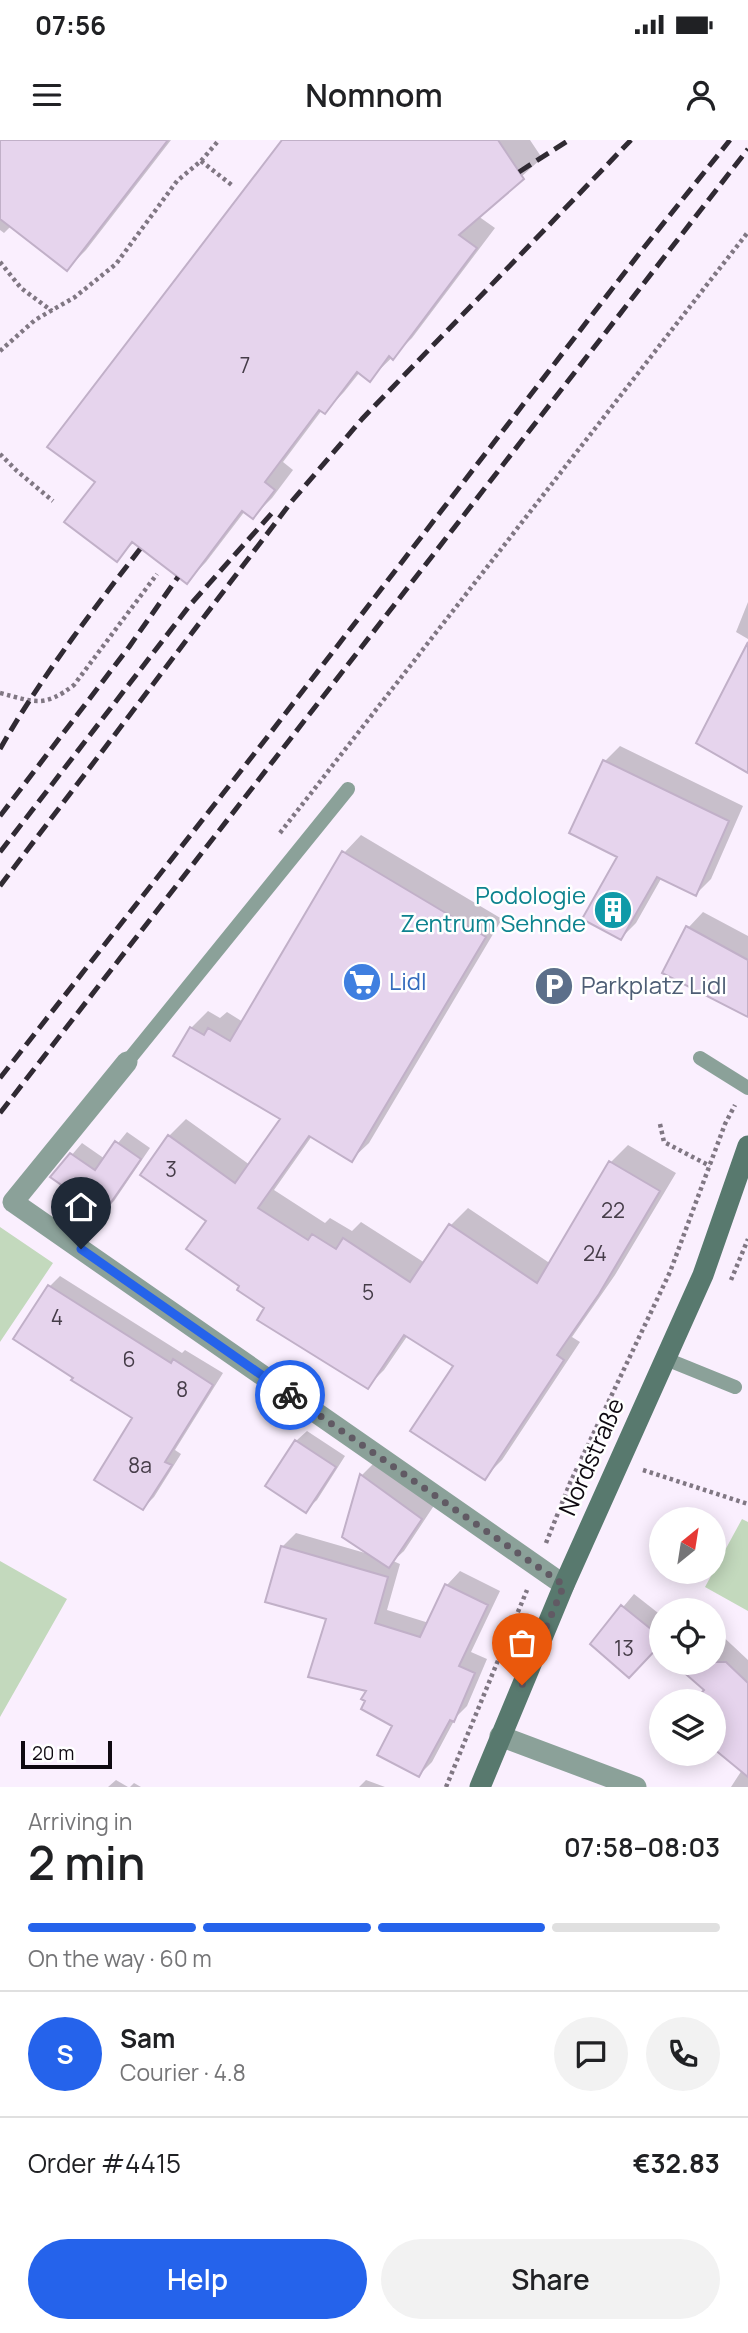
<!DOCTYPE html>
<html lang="en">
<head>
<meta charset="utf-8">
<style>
	:root { --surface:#fff; --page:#f2f2f2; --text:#202124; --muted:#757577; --line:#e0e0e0; --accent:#2563eb }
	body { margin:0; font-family:Manrope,sans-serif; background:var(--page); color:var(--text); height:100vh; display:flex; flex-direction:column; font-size:26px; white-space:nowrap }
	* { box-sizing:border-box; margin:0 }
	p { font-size:23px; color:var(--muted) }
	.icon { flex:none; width:38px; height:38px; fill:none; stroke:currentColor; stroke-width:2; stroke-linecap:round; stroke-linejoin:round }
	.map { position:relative; height:1647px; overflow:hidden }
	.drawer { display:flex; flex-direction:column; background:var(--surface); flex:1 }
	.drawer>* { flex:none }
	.needle { width:46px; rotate:30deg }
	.buttons { position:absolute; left:649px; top:1367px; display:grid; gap:14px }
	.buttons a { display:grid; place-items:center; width:77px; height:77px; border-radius:50%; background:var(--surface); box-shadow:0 4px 18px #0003; font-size:35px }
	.scale { position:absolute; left:21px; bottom:18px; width:91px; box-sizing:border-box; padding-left:7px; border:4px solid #0f0911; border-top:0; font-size:19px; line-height:24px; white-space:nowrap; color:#0f0911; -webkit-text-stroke:5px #fff; paint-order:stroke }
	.pin { position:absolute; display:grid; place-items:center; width:60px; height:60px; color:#fff; margin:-72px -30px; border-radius:50% 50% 50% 0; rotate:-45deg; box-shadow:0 0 7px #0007 }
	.pin .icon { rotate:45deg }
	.courier { position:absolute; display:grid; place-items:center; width:70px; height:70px; margin:-35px; border:5px solid #2563eb; border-radius:50%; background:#fff; color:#222; box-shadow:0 2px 9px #0007 }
	.headline em { font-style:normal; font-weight:600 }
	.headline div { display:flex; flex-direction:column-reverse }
	.headline { display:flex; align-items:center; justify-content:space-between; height:119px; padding:0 28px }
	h1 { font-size:46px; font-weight:600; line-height:52px }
	.bar { display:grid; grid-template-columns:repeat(4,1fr); gap:10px 7px; align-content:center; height:84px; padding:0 28px }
	.bar i { height:9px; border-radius:5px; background:var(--line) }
	.bar .on { background:var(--accent) }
	.bar p { grid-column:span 4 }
	.line { display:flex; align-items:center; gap:18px; padding:0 28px; border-top:2px solid var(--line) }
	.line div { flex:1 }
	.round { display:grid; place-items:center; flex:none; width:74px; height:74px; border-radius:37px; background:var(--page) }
	.cta { display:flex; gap:14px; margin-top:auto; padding:14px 28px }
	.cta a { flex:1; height:80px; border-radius:42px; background:var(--accent); color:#fff; font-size:28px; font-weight:600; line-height:80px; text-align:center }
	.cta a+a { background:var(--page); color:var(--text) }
	.status { display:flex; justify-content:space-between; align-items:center; height:49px; padding:0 35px; background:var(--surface); direction:ltr }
	.status svg { height:19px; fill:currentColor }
	header { display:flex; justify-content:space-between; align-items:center; height:91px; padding:0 28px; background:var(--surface); font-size:32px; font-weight:600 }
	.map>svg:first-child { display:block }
	.green { fill:#c3d9bd }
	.shadow { fill:#0003 }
	.building { fill:#e6d4ed; stroke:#c1b0c8; stroke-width:2 }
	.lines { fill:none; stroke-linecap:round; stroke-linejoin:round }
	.path { stroke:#807783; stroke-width:4.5; stroke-dasharray:3.5 3.5; stroke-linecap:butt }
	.lane { stroke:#8ba199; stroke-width:14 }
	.street { stroke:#8ba199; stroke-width:21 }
	.secondary { stroke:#58796e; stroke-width:21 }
	.rail { stroke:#302a33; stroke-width:5; stroke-dasharray:14 7; stroke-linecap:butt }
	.done { stroke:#615a64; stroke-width:7; stroke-dasharray:0 12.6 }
	.route { stroke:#2563eb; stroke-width:9 }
	.labels { text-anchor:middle; stroke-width:5; stroke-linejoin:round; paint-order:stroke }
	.number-label { font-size:21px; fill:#453c48 }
	.culture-label { font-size:24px; fill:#0d838f; stroke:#fff; text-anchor:end }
	.shop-label { font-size:24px; fill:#366cbe; stroke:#fff; text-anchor:start }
	.service-label { font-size:24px; fill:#4e5e75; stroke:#fff; text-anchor:start }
	.street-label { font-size:24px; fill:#0f0911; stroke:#fff }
</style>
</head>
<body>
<div class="status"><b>07:56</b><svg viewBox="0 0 49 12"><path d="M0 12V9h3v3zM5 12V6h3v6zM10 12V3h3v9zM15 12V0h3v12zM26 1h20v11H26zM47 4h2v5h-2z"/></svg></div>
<header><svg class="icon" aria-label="menu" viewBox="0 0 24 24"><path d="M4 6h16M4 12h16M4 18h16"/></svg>Nomnom<svg class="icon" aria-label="person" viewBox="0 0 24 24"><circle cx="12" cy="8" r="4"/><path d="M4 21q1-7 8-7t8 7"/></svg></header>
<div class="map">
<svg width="748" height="1647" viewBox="0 0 748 1647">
	<rect width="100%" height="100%" fill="#faeffe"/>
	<path class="green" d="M0,1087L53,1123L0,1202Z
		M742,1379L748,1382V1471L705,1447Z
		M0,1421L67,1459L0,1577Z"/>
	<path class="shadow" d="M0,0H171L86,110L67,129L11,86L4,93L0,90Z
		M284,0H530L542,18L478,76L495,88L412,198L370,239L360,232L344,252L325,272L322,270L283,322L293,330L272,358L253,377L245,371L206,422L187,442L134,402L117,419L98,342Z
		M748,462V499L736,492Z
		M620,606L743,666L711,739L696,754L662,737L636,783L621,798L619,716L571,692L605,621Z
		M361,695L502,779L369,1003L351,1020L312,996L274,1050L325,1083L330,1078L352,1091L361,1082L425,1123L451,1085L468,1068L551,1124L611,1022L628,1005L676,1033L615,1135L572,1197L580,1202L502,1320L485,1337L455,1225L408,1195L384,1230L367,1247L266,1167L242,1146L169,996L186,979L250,1025L283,979L191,888L208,871L220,878L227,872L243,882L344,713Z
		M703,772L748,796V872L688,788Z
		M127,992L150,1008L114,1061L103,1071L53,1037L82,1003L105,1019Z
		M60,1136L182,1213L185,1210L223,1233L175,1310L181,1314L154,1357L143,1368L135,1278L50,1146Z
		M307,1291L345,1316L317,1360L306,1370L296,1301Z
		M376,1321L435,1364L404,1411L393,1421L400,1424L387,1470L429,1483L447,1445L460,1431L500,1451L471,1512L487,1519L467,1566L456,1577L432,1622L419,1635L395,1586L368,1550L329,1478L282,1407L296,1393L372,1415L344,1396L362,1335Z
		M634,1454L662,1476V1511L657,1507L593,1503Z
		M714,1485L719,1489L717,1491L748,1520V1647H731L742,1630L714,1606V1561H696L706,1550L714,1522Z
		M116,1640L128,1647H108Z
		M366,1640L385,1647H359Z
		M134,1643L141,1647H130Z"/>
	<path class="building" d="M0,0H168L67,131L0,79Z
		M282,0H498L524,39L459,95L477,108L393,220L389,216L370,242L357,232L325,274L319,270L265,342L275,350L253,379L242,371L187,444L132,402L117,422L64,382L95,342L47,307Z
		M748,502V633L696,603Z
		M603,620L729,681L696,756L657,737L621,800L582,779L617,717L569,693Z
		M342,711L486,797L352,1022L309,996L258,1068L308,1100L312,1094L336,1109L343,1098L410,1142L449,1084L537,1143L609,1021L660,1051L599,1154L557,1215L564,1220L485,1340L410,1291L453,1226L404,1195L368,1249L257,1180L264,1168L237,1150L239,1146L186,1109L206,1081L140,1035L168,995L235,1043L280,979L173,916L190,887L204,895L208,888L230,901Z
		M686,786L748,820V877L662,833Z
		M115,1001L141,1019L103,1074L50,1037L70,1013L95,1030Z
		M48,1145L171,1223L173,1219L213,1245L165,1322L172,1325L143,1370L94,1340L132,1278L71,1240L73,1238L13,1199Z
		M295,1300L336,1327L306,1373L265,1346Z
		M360,1334L422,1379L389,1428L342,1397Z
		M281,1406L388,1437L375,1483L420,1497L445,1444L488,1465L459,1526L475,1533L454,1582L450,1580L419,1637L377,1615L392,1586L361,1569L365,1561L361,1559L366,1551L308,1537L326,1479L265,1462Z
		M621,1465L662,1498V1503L629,1538L590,1504Z
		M672,1522H726L748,1543V1637L714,1609V1561H694L704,1550Z"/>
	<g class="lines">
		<path class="path" d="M201,21L233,46
			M0,122L21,148L52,171
			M0,211L35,180L75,157L116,124L177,41L201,21L219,0
			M0,314L17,331L53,361
			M0,553C35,562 44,568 74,545L157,434
			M280,693L748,92
			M660,984L664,1002L710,1026
			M731,1140L748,1099
			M643,1330L748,1364
			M546,1403L570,1343L670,1132L725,984L735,965
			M446,1647L527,1450"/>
		<path class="lane" d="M700,918L748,948
			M127,922L348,649
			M666,1219L735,1247"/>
		<path class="street" d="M127,922L13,1062L564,1445
			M500,1596L636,1647"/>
		<path class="secondary" d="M480,1647L564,1445L703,1135L748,1006"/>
		<path class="rail" d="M519,32L569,0
			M0,609C41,537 90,474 140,409
			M0,676L129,507L178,437
			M0,712L190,465L272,373
			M0,746L292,361L362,279L631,0
			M0,938L265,600L642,110L730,0
			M0,973L748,9"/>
	</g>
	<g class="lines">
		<path class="done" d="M290,1255L564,1445L522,1545"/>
		<path class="route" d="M81,1109L290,1255"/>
	</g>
	<defs>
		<g id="building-disc" transform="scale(2.0125)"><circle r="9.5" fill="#0f9aa8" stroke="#fff"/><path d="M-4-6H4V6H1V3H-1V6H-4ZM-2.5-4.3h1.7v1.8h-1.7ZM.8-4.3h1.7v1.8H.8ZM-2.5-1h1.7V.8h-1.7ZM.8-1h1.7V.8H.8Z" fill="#fff"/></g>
		<g id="supermarket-disc" transform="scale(2.0125)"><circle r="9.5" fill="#3f7fe0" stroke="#fff"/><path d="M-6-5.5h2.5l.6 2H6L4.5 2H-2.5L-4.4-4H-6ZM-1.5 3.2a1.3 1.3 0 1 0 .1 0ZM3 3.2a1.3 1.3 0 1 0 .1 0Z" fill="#fff"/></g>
		<g id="parking-disc" transform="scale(2.0125)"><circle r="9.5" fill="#5c6f8a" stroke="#fff"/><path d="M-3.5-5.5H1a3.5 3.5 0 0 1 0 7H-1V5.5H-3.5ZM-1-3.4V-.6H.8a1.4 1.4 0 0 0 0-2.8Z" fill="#fff"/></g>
	</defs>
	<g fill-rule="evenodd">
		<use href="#building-disc" x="613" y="770"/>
		<use href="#supermarket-disc" x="362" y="842"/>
		<use href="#parking-disc" x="554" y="846"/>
	</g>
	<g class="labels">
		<g class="number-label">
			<text x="245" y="233">7</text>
			<text x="171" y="1037">3</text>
			<text x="613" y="1078">22</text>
			<text x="595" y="1121">24</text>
			<text x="368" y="1160">5</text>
			<text x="57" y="1185">4</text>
			<text x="129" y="1227">6</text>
			<text x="182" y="1257">8</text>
			<text x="140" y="1333">8a</text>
			<text x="624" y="1516">13</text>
		</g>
		<g class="culture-label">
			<text x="586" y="764">Podologie<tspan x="586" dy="28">Zentrum Sehnde</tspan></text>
		</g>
		<g class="shop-label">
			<text x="389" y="850">Lidl</text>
		</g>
		<g class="service-label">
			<text x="581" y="854">Parkplatz Lidl</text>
		</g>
		<g class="street-label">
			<text transform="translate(592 1317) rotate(-66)" y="8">Nordstraße</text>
		</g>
	</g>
</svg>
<div class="buttons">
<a><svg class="needle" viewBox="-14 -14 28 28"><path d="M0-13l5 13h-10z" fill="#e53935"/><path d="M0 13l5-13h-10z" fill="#757577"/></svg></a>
<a><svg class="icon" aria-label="locate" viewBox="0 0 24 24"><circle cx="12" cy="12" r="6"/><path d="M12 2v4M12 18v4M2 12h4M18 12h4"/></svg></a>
<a><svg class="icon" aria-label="layers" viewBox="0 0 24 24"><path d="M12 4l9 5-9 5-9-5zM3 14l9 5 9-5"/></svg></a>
</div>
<div class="scale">20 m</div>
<div class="pin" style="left:522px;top:1545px;background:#ea580c"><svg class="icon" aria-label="bag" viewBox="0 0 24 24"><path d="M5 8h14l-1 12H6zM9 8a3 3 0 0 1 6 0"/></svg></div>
<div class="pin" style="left:81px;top:1109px;background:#1f2937"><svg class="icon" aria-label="home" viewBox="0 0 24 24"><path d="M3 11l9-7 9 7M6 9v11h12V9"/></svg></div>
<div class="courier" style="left:290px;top:1255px"><svg class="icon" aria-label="bike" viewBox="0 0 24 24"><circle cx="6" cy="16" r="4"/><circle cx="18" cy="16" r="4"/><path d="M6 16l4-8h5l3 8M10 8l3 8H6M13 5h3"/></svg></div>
</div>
<section class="drawer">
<div class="headline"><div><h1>2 min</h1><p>Arriving in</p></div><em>07:58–08:03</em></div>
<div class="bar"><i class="on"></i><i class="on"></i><i class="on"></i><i></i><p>On the way · 60 m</p></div>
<div class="line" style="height:126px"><b class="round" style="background:var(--accent);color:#fff">S</b><div><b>Sam</b><p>Courier · 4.8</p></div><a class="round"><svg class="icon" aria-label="chat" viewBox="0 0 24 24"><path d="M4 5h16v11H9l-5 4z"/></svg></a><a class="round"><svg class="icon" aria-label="phone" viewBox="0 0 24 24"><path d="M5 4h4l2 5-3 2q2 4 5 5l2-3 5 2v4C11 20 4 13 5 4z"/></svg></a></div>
<div class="line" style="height:91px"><div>Order #4415</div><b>€32.83</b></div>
<div class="cta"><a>Help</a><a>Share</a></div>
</section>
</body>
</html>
